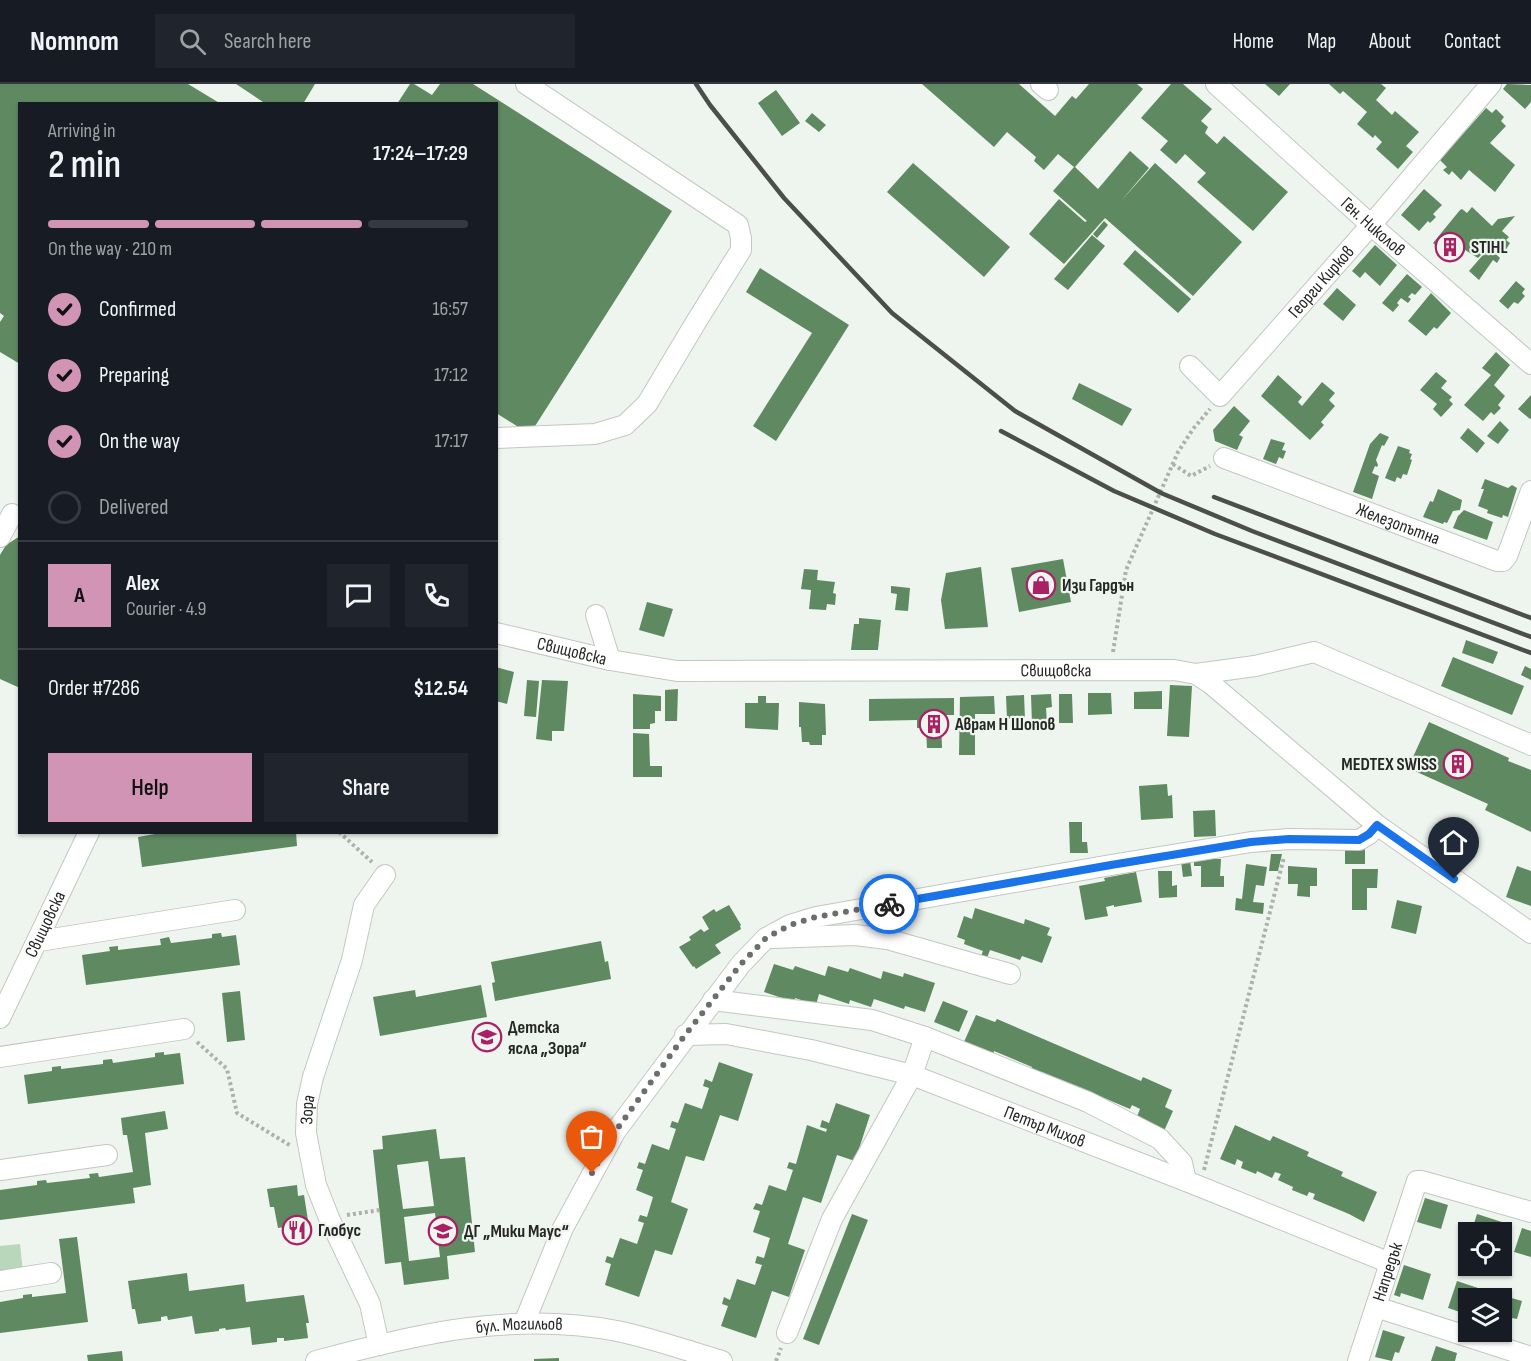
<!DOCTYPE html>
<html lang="en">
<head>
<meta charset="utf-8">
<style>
	:root { --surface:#171b24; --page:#20242c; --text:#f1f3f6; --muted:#9ea1a6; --line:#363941; --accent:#d194b5 }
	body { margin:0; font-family:"Sofia Sans Condensed",sans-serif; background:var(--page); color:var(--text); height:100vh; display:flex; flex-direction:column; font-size:22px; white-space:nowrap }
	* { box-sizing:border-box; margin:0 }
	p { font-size:20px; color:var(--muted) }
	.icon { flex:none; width:33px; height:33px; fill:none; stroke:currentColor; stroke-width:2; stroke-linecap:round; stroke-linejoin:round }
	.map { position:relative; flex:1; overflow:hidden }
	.panel { position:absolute; left:18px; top:18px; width:480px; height:732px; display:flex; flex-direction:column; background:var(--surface); border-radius:0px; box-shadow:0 2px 4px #0004 }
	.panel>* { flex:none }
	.fabs { position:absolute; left:1458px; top:1138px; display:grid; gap:12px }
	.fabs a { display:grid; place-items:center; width:54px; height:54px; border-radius:0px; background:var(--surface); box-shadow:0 2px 4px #0004; font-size:30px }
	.pin { position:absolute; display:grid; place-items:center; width:51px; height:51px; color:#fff; margin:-62px -26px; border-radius:50% 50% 50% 0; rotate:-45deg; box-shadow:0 0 6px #0007 }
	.pin .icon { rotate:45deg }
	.courier { position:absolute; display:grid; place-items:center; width:60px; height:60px; margin:-30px; border:4px solid #1a73e8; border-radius:50%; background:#fff; color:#222; box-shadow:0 2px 8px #0007 }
	.overview em { font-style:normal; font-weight:600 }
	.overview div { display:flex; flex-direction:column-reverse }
	.overview { display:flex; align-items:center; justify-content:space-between; height:102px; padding:0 30px }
	h1 { font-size:39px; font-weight:600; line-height:45px }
	.bar { display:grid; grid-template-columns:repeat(4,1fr); gap:9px 6px; align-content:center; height:72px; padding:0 30px }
	.bar i { height:8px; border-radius:4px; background:var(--line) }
	.bar .current { background:var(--accent) }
	.bar p { grid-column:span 4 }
	.line { display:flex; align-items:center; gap:15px; padding:0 30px; border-top:2px solid var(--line) }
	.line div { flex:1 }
	.round { display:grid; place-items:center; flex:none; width:63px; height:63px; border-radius:0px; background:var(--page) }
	ol { padding:0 30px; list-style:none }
	li { display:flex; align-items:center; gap:18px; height:66px }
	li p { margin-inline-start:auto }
	li .icon { padding:6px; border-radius:50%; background:var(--accent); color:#111; stroke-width:4 }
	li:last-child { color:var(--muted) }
	li i { width:33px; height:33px; border:3px solid var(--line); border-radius:50% }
	.cta { display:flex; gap:12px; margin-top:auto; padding:12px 30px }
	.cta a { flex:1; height:69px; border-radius:0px; background:var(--accent); color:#111; font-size:24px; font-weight:600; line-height:69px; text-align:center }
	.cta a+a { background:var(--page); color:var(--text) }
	header { display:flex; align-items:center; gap:36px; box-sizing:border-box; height:84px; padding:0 30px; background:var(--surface); border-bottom:2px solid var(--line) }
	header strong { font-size:28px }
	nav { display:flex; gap:33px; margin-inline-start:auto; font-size:21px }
	.search { width:420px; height:54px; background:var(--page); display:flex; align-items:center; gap:15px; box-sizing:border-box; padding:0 21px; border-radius:0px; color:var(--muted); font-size:22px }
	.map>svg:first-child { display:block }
	.green { fill:#b9d7ba }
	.building { fill:#5e8961; fill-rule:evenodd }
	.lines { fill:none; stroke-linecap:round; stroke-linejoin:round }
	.minor-casing { stroke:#c2c7c2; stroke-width:22 }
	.path { stroke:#acb1ac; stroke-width:4; stroke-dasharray:3 3; stroke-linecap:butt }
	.minor { stroke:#fff; stroke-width:20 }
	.rail { stroke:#4b4e4b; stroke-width:4.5 }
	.done { stroke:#6b6f6b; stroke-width:6; stroke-dasharray:0 10.8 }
	.route { stroke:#1a73e8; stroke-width:8 }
	.labels { text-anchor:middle; stroke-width:4.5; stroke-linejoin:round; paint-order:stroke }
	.street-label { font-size:18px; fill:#252725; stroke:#eef4ee }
	.poi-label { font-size:18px; font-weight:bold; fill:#252725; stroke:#eef4ee; text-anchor:start }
</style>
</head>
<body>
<header>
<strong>Nomnom</strong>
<div class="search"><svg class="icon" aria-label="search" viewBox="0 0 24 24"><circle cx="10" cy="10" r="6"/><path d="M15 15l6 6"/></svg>Search here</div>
<nav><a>Home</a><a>Map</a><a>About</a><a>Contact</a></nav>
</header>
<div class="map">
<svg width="1531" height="1277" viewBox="0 0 1531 1277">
	<rect width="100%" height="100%" fill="#eef4ee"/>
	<path class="green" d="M20,1160L23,1188L0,1190V1162Z"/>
	<path class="building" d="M0,0H188L221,20H20V280L0,268V238L4,232L0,229Z
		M236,0H315L303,20H266Z
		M410,0H414L432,11L440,0H473L672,127L530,350L496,329V20H397Z
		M922,0H1019L1055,32L1072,12L1076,15L1089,0H1137L1143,5L1075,83L1098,105L1130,67L1149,84L1121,117L1155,79L1242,158L1193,212L1105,134L1064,180L1029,150L1059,115L1085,138L1087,137L1053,107L1074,83L1058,70L1044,86L1034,77L1036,73L1007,48L994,63Z
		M1171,0H1183L1212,25L1201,37L1208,43L1205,49L1217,60L1224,52L1288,108L1253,147L1197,98L1206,89L1198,82L1185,70L1176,80L1160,66L1168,57L1141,34Z
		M1265,0H1290L1279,12Z
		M1329,0H1381L1386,4L1376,16L1392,31L1395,27L1419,48L1406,62L1413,68L1398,85L1376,65L1382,58L1375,51L1373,54L1357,40L1367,28L1343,7L1340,10Z
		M1507,0L1531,1V18L1525,25L1503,5Z
		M776,6L800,39L782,52L758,19Z
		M1486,24L1492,29L1496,25L1504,33L1501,37L1506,42L1490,59L1515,81L1495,108L1469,86L1461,96L1452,87L1449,91L1443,86L1447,83L1440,76Z
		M812,29L826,41L819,48L805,37Z
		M913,79L1010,163L984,193L887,108Z
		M1424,105L1442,121L1433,130L1436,133L1430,139L1428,137L1419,147L1401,131Z
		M1472,123L1492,142L1498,135L1515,132L1502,147L1509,153L1506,156L1510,159L1505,167L1502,166L1497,171L1500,174L1497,179L1493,176L1479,196L1469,187L1495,157L1478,174L1465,166L1457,175H1451L1433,159L1460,126L1462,125L1467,129Z
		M1104,137L1108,141L1097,154L1093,150Z
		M1092,151L1105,162L1068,206L1054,195Z
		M1375,161L1397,181L1380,202L1365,188L1360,194L1352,187Z
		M1135,166L1191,215L1178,229L1123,180Z
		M760,184L849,241L776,357L753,342L812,249L746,208Z
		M1407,190L1422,203L1415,211L1412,209L1408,213L1411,215L1408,219L1401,214L1397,219L1399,221L1393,228L1382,219Z
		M1516,197L1525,205L1522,209L1525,212L1518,220L1514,218L1508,225L1499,217Z
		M1337,204L1356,221L1343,237L1323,220Z
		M1431,209L1451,229L1437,245L1434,243L1426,252L1408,237Z
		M1496,268L1510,281L1494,301L1505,312L1498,321L1501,324L1494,331L1491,328L1483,337L1464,321L1491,291L1482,284Z
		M1436,288L1447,297L1441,304L1452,313L1449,316L1453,320L1441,333L1433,325L1437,320L1420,306Z
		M1278,291L1302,313L1298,318L1302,322L1322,298L1335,309L1329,316L1335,322L1321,338L1324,341L1310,356L1261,312Z
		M1079,299L1132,325L1122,342L1072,315Z
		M1531,311V334L1530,335L1518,325Z
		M1234,322L1250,337L1239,351L1243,353L1237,366L1215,357L1213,346Z
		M1500,337L1509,346L1498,360L1487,352Z
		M1468,344L1485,359L1477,369L1460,354Z
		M1380,349L1389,353L1384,362L1382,361L1376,376L1378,381L1377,383L1375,382L1372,389L1379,392L1372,415L1353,408L1370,360Z
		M1271,355L1285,359L1282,366L1286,367L1283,375L1279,373L1276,380L1263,375Z
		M1398,362L1410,366L1409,369L1412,370L1410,375L1412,376L1407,391L1403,390L1401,395L1397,393L1395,398L1385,394Z
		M1485,395L1508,404L1512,401L1517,404L1508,433L1503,431L1502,434L1487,429L1488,426L1478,422L1484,405H1481Z
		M1438,405L1462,416L1460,426L1453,427L1447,439L1444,438L1443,440L1423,433L1430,417L1433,418Z
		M1464,426L1493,438L1487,456L1453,444L1458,432Z
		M20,452V604L0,595V471L6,461Z
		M1063,475L1071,518L1019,528L1011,484Z
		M981,483L988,543L945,545L941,516L946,489Z
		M804,485L818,486L817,496L835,498L833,509L836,510L835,521L827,520L826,526L809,525L811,506L801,505Z
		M891,502L910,504L908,527L895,526L897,510L891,509Z
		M647,518L673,525L664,553L639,546Z
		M859,534L881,536L878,566H851L854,540H859Z
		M1466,556L1498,568L1493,580L1462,569Z
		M1453,573L1524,602L1512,631L1441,602Z
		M1525,582L1531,585V596L1521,591Z
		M496,583L514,588L507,620L496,617Z
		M527,596L539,597L536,633L524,632Z
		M542,596L568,597L564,647H552V657L536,655Z
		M1170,601L1192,602L1189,653L1167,652Z
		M678,605L677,637H665V606Z
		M1162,607V625H1134V608Z
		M1088,609H1111L1112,630L1088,631Z
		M633,610L661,612V627H655V639L650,640V645H633Z
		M1051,610L1052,623L1046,624L1047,639L1032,640L1031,611Z
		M1059,610H1072L1073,639H1059Z
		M1024,611L1025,635H1007L1006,612Z
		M758,612H766V619H779L778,646L745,644V619H758Z
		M994,612L995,630H975V671H959L960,613Z
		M954,614V631H941L942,664H927L926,644H917V636L869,637V615Z
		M799,618L825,620L826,651H822V661H810L809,658H802L801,643H799Z
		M1429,638L1509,674L1508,677L1531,686V748L1485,726L1488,720L1408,684Z
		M633,649L649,650L650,682H662V693H633Z
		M1167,700L1168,712L1172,711L1173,734L1141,736L1139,702Z
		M1215,726L1216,752L1194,753L1193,727Z
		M1069,738H1082V758H1087L1088,769H1070Z
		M166,748H296L297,762L142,783L138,753Z
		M1365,762V780H1345V763Z
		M1271,770H1282L1278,787H1269Z
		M1194,775H1221L1220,792H1224V803H1201V782H1194Z
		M1190,776L1192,792L1183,793L1181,777Z
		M1246,780L1267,783L1264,802L1256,801L1253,818L1264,819L1263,830L1235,826L1236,814L1242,815Z
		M1288,782L1317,784V802H1310V813L1297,812L1298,800H1288Z
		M1517,782L1531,787V822L1506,813Z
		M1352,785H1378L1377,804H1367V826H1352Z
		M1158,787H1172V802L1177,801V813L1159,814Z
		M1136,788L1142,818L1114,823V821L1106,823L1108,832L1085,836L1079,802L1105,797L1104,794Z
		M1397,816L1422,822L1416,850L1391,844Z
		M729,821L741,841L740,842L741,845L715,861L721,869L696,885L694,882L693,883L679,863L691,856L689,853L701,845L704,848L709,845L702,833L714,825L716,828Z
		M975,824L1024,840L1025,835L1050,844L1047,851L1052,853L1042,879L1022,872L1020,876L990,866L987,874L981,872L983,867L964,860L965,856L957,853L964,832L972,835Z
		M221,849L222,853L236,851L240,881L86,901L82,871L110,867L109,863L118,862V866L161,861L160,855L169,853L171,859L212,854V850Z
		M601,857L605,878L608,877L611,895L495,917L492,899L495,898L491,878Z
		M774,880L793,886L795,882L825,892L828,882L848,888L850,884L881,895L883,887L903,893L904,889L935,899L925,928L905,922L904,925L874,915L871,923L850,916L849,920L819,910L816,921L795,914L794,918L764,908Z
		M481,901L487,933L380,952L373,913L415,906L416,913Z
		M240,907L245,956L227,958L222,909Z
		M943,917L968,927L959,948L934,938Z
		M976,931L995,938L997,935L1141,997L1143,993L1172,1006L1165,1023L1173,1027L1164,1047L1136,1035L1140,1025L1132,1021L1130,1025L1090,1008L1088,1012L1079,1008L1081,1004L1042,988L1041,991L1031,987L1032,983L994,967L993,971L964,958Z
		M164,968V971L180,969L184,1000L28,1020L24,991L52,987V983L61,982V985L103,980V976L112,975L113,979L155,973V969Z
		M719,978L753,990L738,1037L720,1031L704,1077L686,1072L671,1118L688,1125L672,1171L655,1166L639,1213L605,1201L611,1180L605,1178L607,1172L613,1174L620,1154L637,1160L644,1139L638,1137L640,1131L647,1133L653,1113L636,1106L643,1086L637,1084L639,1078L645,1080L652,1060L669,1066L676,1045L670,1043L672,1037L678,1039L685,1019L702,1025L709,1004L703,1002L705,995L712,998Z
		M836,1019L870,1031L855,1077L837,1071L821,1119L803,1113L788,1160L805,1166L789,1213L772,1207L756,1254L721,1242L728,1222L722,1220L724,1213L730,1216L737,1195L755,1201L762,1181L755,1179L757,1172L764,1174L770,1154L753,1148L760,1127L753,1125L756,1119L762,1121L769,1101L786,1107L793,1086L787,1084L789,1078L796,1080L807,1041L826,1048L827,1045L820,1043L822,1036L829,1039Z
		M165,1027L168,1045L145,1049L151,1101L133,1104L135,1119L0,1136V1106L37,1101V1097L46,1096L47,1099L90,1094L89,1090L98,1089L99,1093L133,1088L127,1051H123L121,1034Z
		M1235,1041L1270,1057L1273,1052L1309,1068L1307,1072L1343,1088L1341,1092L1377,1108L1364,1138L1349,1130L1313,1115L1315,1110L1309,1108L1307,1112L1292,1106L1293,1103L1278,1096L1281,1090L1275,1088L1272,1094L1257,1087L1256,1090L1241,1084L1243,1078L1237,1075L1235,1081L1220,1075Z
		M436,1045L440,1075L465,1073L475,1168L447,1172L449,1195L404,1201L401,1178L385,1180L373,1066L383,1065L382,1052ZM428,1077L434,1122L403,1125L397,1081ZM435,1129L440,1173L409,1177L404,1133Z
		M297,1101L298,1112L304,1111L310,1149L285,1153L284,1143L278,1144L274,1123H270L267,1105Z
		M1425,1114L1448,1121L1441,1145L1417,1138Z
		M852,1130L868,1136L819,1261L803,1255Z
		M1477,1130L1505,1139L1502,1149H1471Z
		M1522,1144L1531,1147V1173L1514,1168Z
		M77,1153L88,1238L0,1249V1218L23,1214V1211L32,1210V1213L66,1209L59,1155Z
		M1404,1181L1431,1190L1423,1216L1401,1209L1400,1213L1394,1211Z
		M187,1189L189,1207L244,1200L246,1218L304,1211L309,1239H306L308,1254L284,1257V1254H277V1258L252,1261L250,1243L226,1246L225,1244L219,1245V1247L195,1250L192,1232L168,1236L167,1232L161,1233V1237L138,1240L135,1225H132L128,1197Z
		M1457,1197L1478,1204L1475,1215H1468L1466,1230L1448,1224Z
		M1501,1211L1522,1217L1517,1235L1512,1234L1509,1243L1502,1241Z
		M1383,1246L1405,1253L1399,1269L1395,1268L1392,1277L1375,1273Z
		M1436,1262L1457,1269L1455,1277H1431Z
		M122,1267L123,1277H88L87,1271Z
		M559,1274V1277H534V1275Z"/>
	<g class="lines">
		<g class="minor-casing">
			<g id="minor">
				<path d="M1041,0L1048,6"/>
				<path id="s1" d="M1216,0L1371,141L1531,280"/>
				<path id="s2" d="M1190,282L1220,312L1371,141L1491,0"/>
				<path d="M496,354L595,350L625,341L647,320L696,238L741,166V154L738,141L526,0"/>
				<path id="s3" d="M1224,374L1497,477H1503L1507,472L1531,407"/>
				<path d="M0,453L12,430"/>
				<path d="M596,531L610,576"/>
				<path id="s4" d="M496,549L610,576L677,587L1174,586L1196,590L1210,599L1377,741L1531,849"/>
				<path d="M1196,590L1255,582L1314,568L1531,661"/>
				<path d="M772,854L855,851L887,855L1010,890"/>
				<path d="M39,857L235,826"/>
				<path d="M713,916L872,936L925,953L1088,1018L1160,1055L1182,1079L1186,1097"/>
				<path id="s5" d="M0,934L89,748"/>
				<path id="s6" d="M685,951L726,950L811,966L912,991L1186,1097L1390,1179"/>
				<path d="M0,973L184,945"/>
				<path d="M0,1086L107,1071"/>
				<path d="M0,1197L51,1189"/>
				<path d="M1376,1223L1531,1273"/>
				<path d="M524,1239L563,1144L615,1048L741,880L766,854L790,841L816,833L1111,781L1251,758L1289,755L1359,756L1369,750L1377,741"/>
				<path d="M787,1249L832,1135L912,991L925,953"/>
				<path id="s7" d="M379,1261L370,1220L329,1134L316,1101L306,1049L307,1020L313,993L352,876L364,821L385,791"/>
				<path id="s8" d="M316,1277C416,1250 512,1227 617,1247C652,1254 687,1267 722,1277"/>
				<path id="s9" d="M1358,1277L1417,1097H1422L1531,1128"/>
			</g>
		</g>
		<path class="path" d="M1173,380L1191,392L1210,382
			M1113,568L1126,486L1178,368L1193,345L1210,325
			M339,748L372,778
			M197,958L227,985L237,1029L291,1062
			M1204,1086L1284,773
			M347,1131L380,1126
			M776,1277L781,1264"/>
		<use href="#minor" class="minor"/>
		<path class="rail" d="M696,0L710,21L784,114L892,229L1015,327L1161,409L1252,447L1531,553
			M1001,347L1114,407L1215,450L1531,569
			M1214,413L1531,534"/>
	</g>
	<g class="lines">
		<path class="done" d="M592,1089L615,1048L685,951L741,880L766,854L790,841L816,833L889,820"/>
		<path class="route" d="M889,820L1111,781L1251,758L1289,755L1359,756L1369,750L1377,741L1454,795"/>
	</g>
	<defs>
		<g id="building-ring" transform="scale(1.5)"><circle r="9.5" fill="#eef4ee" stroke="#a92065" stroke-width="1.5"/><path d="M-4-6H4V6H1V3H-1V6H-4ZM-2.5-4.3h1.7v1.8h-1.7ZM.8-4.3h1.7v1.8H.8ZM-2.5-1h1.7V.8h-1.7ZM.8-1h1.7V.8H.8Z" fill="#a92065"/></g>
		<g id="shop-ring" transform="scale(1.5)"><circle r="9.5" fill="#eef4ee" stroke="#a92065" stroke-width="1.5"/><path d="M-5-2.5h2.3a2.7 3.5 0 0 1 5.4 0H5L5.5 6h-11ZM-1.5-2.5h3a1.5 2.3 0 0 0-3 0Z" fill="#a92065"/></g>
		<g id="school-ring" transform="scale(1.5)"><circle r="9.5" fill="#eef4ee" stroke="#a92065" stroke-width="1.5"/><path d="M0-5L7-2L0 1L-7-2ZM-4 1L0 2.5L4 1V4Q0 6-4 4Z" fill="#a92065"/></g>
		<g id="restaurant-ring" transform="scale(1.5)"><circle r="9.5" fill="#eef4ee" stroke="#a92065" stroke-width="1.5"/><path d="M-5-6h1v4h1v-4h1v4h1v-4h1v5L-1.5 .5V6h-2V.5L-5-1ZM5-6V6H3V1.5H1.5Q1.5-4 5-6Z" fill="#a92065"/></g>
	</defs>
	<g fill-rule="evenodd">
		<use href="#building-ring" x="1450" y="163"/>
		<use href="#shop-ring" x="1041" y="501"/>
		<use href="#building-ring" x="934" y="640"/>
		<use href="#building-ring" x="1458" y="680"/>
		<use href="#school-ring" x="487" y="953"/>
		<use href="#restaurant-ring" x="297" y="1146"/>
		<use href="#school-ring" x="443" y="1147"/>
	</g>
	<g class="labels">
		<g class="street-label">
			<text dy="6" stroke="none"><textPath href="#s1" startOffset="212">Ген. Николов</textPath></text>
			<text dy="6" stroke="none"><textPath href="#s2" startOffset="195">Георги Кирков</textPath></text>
			<text dy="6" stroke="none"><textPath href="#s3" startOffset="186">Железопътна</textPath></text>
			<text dy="6" stroke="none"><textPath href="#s4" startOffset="78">Свищовска</textPath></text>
			<text dy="6" stroke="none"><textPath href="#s4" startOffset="564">Свищовска</textPath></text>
			<text dy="6" stroke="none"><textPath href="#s5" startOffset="104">Свищовска</textPath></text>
			<text dy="6" stroke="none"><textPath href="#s7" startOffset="249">Зора</textPath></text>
			<text dy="6" stroke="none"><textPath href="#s6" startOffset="374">Петър Михов</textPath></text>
			<text dy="6" stroke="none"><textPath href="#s9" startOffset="94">Напредък</textPath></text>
			<text dy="6" stroke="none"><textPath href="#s8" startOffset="207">бул. Могильов</textPath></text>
		</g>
		<g class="poi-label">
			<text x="1471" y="169">STIHL</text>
			<text x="1062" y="507">Изи Гардън</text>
			<text x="955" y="646">Аврам Н Шопов</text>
			<text x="1437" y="686" text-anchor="end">MEDTEX SWISS</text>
			<text x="508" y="949">Детска<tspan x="508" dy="21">ясла „Зора“</tspan></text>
			<text x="318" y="1152">Глобус</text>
			<text x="464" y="1153">ДГ „Мики Маус“</text>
		</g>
	</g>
</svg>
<div class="fabs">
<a><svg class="icon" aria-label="locate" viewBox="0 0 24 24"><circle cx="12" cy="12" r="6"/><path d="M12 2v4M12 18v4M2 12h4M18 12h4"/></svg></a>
<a><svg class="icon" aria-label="layers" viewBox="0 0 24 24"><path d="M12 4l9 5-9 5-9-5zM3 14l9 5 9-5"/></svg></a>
</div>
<div class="pin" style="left:592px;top:1089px;background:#ea580c"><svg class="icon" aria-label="bag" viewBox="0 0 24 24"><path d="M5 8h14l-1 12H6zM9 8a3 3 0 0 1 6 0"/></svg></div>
<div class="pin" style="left:1454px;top:795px;background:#1f2937"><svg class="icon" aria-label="home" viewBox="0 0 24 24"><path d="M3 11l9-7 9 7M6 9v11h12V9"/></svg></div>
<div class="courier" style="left:889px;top:820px"><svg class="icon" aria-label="bike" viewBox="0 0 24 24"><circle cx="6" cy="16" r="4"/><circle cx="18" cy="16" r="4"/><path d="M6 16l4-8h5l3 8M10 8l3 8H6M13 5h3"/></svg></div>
<section class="panel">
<div class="overview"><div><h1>2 min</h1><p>Arriving in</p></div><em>17:24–17:29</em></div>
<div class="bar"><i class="current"></i><i class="current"></i><i class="current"></i><i></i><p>On the way · 210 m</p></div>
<ol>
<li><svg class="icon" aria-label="check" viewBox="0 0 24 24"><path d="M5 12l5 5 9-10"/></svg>Confirmed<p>16:57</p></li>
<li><svg class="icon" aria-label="check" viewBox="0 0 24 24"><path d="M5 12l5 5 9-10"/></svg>Preparing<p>17:12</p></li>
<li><svg class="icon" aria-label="check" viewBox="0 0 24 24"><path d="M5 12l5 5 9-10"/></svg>On the way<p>17:17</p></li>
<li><i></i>Delivered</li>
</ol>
<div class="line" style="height:108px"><b class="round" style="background:var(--accent);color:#111">A</b><div><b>Alex</b><p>Courier · 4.9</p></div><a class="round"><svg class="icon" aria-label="chat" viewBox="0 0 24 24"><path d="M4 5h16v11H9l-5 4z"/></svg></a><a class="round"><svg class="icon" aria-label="phone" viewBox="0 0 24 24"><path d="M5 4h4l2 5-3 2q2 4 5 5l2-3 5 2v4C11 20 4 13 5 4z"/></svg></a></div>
<div class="line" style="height:78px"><div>Order #7286</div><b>$12.54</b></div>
<div class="cta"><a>Help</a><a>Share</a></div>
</section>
</div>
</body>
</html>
